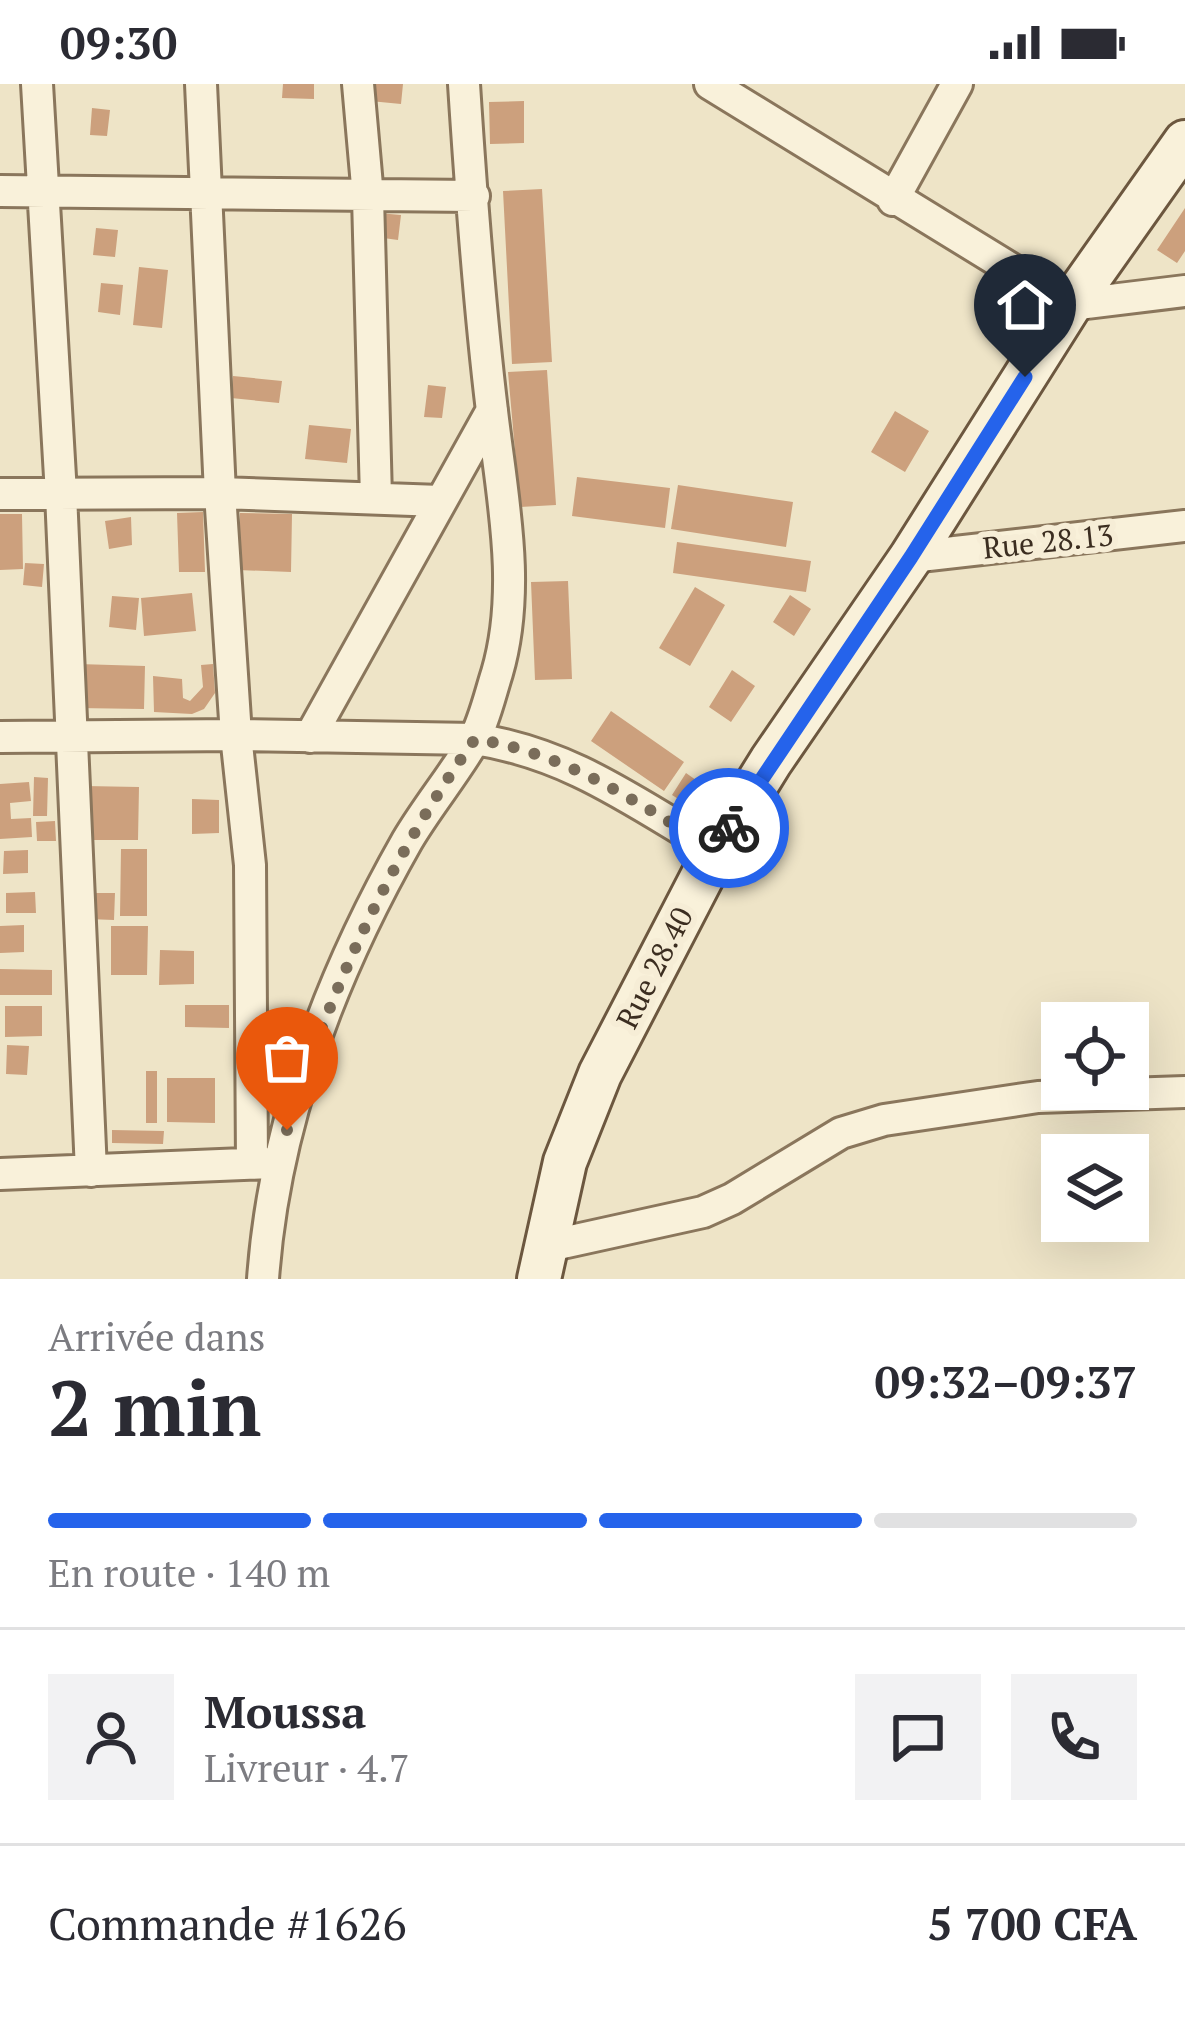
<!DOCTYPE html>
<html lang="fr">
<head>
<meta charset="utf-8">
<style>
	:root { --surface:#fff; --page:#f2f2f3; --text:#2b2b33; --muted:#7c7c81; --line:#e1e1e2; --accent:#2563eb }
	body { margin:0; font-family:"PT Serif",serif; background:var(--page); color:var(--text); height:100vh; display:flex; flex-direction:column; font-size:45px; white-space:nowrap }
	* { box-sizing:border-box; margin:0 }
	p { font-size:39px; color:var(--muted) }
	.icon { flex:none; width:66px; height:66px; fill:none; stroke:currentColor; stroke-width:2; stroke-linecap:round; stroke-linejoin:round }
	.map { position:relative; height:1195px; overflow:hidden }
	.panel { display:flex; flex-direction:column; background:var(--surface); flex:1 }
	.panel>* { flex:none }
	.tools { position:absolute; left:1041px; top:918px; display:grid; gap:24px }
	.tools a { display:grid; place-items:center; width:108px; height:108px; border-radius:0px; background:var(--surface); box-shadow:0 12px 48px #0002; font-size:60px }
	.pin { position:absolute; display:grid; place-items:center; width:102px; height:102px; color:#fff; margin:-123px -51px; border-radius:50% 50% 50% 0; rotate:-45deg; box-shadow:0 0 12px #0007 }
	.pin .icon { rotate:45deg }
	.courier { position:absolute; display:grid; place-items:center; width:120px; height:120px; margin:-60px; border:9px solid #2563eb; border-radius:50%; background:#fff; color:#222; box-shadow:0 3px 15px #0007 }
	.overview em { font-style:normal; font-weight:800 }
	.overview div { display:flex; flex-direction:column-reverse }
	.overview { display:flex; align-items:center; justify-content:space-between; height:204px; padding:0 48px }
	h1 { font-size:78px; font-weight:800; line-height:90px }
	.bar { display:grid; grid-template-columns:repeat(4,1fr); gap:18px 12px; align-content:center; height:144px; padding:0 48px }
	.bar i { height:15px; border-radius:9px; background:var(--line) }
	.bar .current { background:var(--accent) }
	.bar p { grid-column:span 4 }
	.line { display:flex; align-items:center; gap:30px; padding:0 48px; border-top:3px solid var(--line) }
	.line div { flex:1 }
	.round { display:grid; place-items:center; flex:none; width:126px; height:126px; border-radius:0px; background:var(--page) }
	.status { display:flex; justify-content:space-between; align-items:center; height:84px; padding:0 60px; background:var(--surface); direction:ltr }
	.status svg { height:33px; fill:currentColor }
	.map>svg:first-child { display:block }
	.building { fill:#cca07d }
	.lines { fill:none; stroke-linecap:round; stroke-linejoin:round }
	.street-casing { stroke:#8a765c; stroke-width:36 }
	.secondary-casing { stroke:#6c573f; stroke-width:48 }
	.street { stroke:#f9f1da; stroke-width:30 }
	.secondary { stroke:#f9f1da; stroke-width:42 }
	.done { stroke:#7a6d5a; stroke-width:12; stroke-dasharray:0 21.6 }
	.route { stroke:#2563eb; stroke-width:15 }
	.labels { text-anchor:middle; stroke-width:12; stroke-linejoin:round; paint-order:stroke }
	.street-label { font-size:30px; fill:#3b2d20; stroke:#f6edd6 }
</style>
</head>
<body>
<div class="status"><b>09:30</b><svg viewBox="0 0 49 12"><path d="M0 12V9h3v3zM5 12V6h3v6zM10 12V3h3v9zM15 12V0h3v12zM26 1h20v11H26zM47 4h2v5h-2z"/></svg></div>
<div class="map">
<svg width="1185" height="1195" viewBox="0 0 1185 1195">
	<rect width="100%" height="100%" fill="#eee4c7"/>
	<path class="building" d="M283,0H314V15L282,14Z
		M372,0H403L401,20L370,17Z
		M524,17V59L490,60L489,18Z
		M92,24L110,26L107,52L90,51Z
		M542,105L552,278L512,280L503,107Z
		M1185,124V167L1177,179L1157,166Z
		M378,129L401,131L398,156L376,153Z
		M96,144L118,146L115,173L93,171Z
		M139,183L168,186L162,244L133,241Z
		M101,199L123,201L120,231L98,228Z
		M547,286L556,421L520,423L508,288Z
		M233,292L282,297L279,319L231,314Z
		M428,301L446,303L442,334L424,333Z
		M895,327L929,347L905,388L871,368Z
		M309,341L351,345L347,379L305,375Z
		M577,393L670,404L665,444L572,432Z
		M678,401L793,418L786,463L671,445Z
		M203,428L205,488H179L177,429Z
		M240,429L292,430L291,488L238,486Z
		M0,430H22L23,485L0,486Z
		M131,433L132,461L109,465L105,437Z
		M677,458L811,477L806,508L673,489Z
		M25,479L44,480L42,503L23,501Z
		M568,497L572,595L535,596L531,498Z
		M695,503L725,521L690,582L659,564Z
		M192,509L196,547L144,552L141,514Z
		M790,511L811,525L794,552L773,538Z
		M112,512L139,514L136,546L109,543Z
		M78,580L145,582L144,625L77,624Z
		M213,580L215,609L204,625L192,630L154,628L153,592L182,595L183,614L190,617L203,603L201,581Z
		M732,586L755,602L731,638L709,623Z
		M611,627L684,678L664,707L591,657Z
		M686,689L703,701L689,722L672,711Z
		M34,693L48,694L47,732H33Z
		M29,698L31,717L10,719L11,735L31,734L32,753L0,755V700Z
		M85,702L139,703L138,756H84Z
		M192,715L219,716V749L192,750Z
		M55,737L56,757H37L36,738Z
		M121,765H147V832H120Z
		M28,766V789L3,790L4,767Z
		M35,808L36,829H6V809Z
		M88,809H115L114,836L88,835Z
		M24,841V868L0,869V842Z
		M111,842H148L147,891H111Z
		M160,866L194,867V900L159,901Z
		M0,885L52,886V911H0Z
		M185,921H229V944L185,943Z
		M5,922H42V952L5,953Z
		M7,961L29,962L27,991L6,990Z
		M146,987H157V1039H146Z
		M167,994H215V1039L167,1038Z
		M112,1046L164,1047L163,1060L112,1059Z"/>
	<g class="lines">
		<g class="street-casing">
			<path id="street" d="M37,0L61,410L91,1087
				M201,0L220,409L236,651L250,781L252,1079
				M358,0L368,113L376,414
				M710,0L1070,221L1185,207
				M0,107L474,112
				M893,116L957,0
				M0,410L220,409L440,417
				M911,473L1185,442
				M0,653L236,651L475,655C571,670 634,718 716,766
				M310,653L492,326
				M0,1090L271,1079
				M544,1163L703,1128L732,1115L841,1049L884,1036L1038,1013L1185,1008
				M263,1195C274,1041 331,891 407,757C427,723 453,692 473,658C484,638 490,611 497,589C522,504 502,413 492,327C479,219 471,109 464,0"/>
		</g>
		<g class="secondary-casing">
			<path id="secondary" d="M539,1195L565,1078L600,990L716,766L771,677L911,473L1070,221L1185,58"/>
		</g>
		<use href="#street" class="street"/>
		<use href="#secondary" class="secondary"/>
	</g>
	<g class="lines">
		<path class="done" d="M287,1046C330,906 390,774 475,655C569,670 635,718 716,766L729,744"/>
		<path class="route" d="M729,744L911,473L1025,293"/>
	</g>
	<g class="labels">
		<g class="street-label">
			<text transform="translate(1048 458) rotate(-6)" y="10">Rue 28.13</text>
			<text transform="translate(655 884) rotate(-63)" y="10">Rue 28.40</text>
		</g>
	</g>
</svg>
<div class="tools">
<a><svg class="icon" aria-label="locate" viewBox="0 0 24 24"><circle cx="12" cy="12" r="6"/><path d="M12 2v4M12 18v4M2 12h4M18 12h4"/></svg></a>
<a><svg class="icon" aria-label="layers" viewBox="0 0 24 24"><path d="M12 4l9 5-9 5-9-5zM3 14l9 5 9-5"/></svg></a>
</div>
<div class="pin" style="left:287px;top:1046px;background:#ea580c"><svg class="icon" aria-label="bag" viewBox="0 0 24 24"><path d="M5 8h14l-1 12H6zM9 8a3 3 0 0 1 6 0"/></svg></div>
<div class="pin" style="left:1025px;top:293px;background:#1f2937"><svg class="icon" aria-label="home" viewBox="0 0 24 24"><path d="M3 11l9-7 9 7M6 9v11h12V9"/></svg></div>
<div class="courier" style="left:729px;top:744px"><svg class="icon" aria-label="bike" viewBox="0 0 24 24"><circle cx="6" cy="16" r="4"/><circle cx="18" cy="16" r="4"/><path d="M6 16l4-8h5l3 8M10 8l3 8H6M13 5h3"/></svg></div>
</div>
<section class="panel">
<div class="overview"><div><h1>2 min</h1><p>Arrivée dans</p></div><em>09:32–09:37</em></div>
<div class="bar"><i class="current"></i><i class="current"></i><i class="current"></i><i></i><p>En route · 140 m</p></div>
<div class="line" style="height:216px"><a class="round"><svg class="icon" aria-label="person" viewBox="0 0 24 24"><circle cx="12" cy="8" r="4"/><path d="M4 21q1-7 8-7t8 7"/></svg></a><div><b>Moussa</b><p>Livreur · 4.7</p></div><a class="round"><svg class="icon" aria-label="chat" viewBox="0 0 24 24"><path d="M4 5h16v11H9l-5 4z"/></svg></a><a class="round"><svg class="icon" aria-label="phone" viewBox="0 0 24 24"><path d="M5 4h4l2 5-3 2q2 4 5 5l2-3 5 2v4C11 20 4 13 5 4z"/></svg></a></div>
<div class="line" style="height:156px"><div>Commande #1626</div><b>5 700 CFA</b></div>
</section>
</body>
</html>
